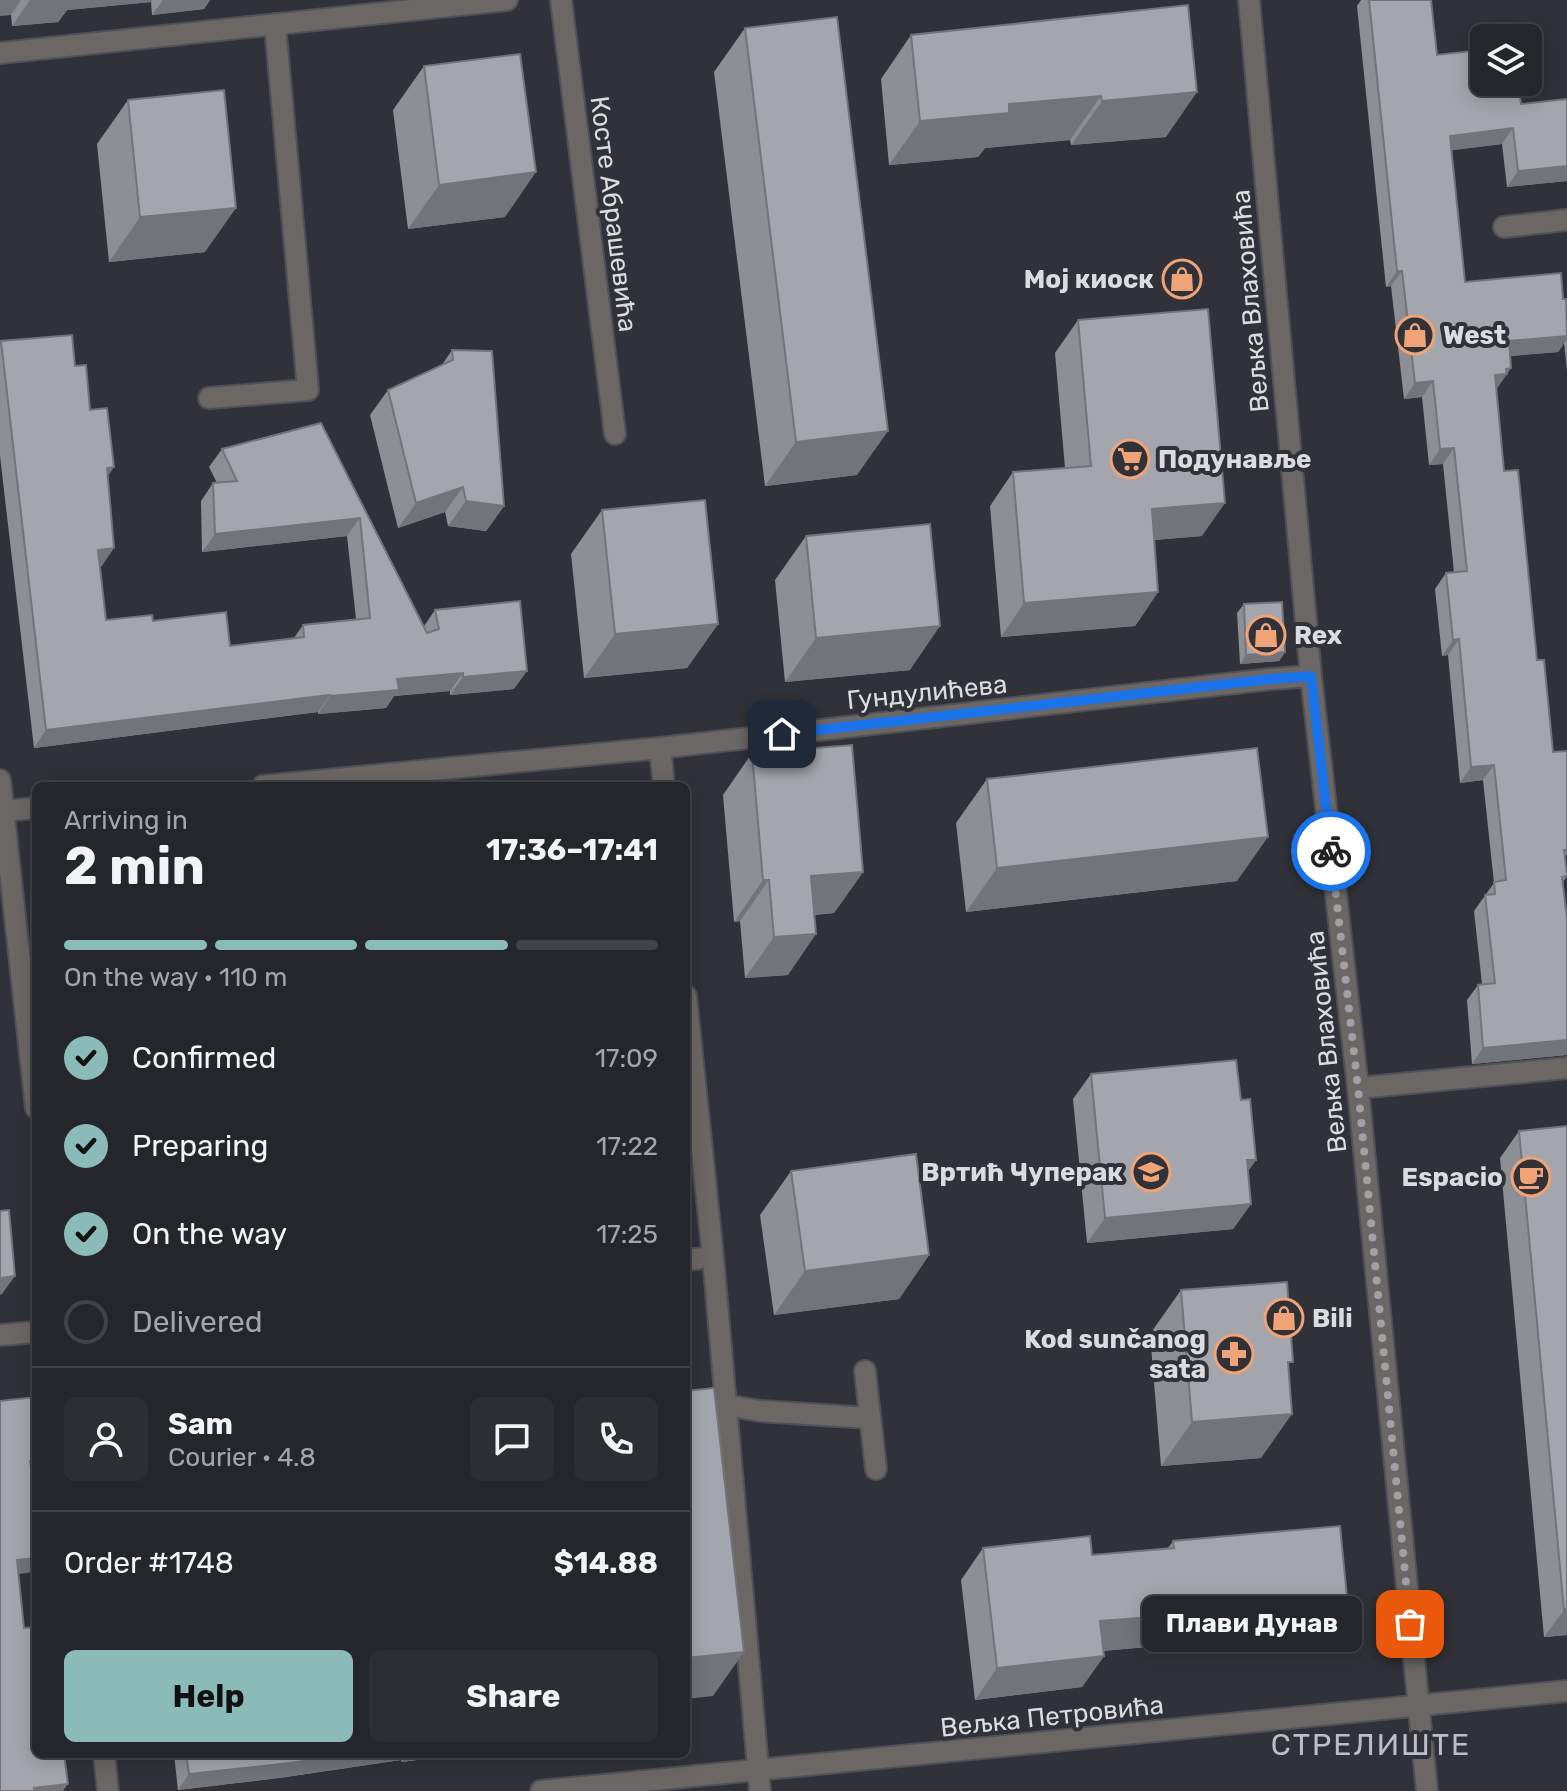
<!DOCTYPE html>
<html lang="en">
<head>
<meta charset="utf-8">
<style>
	:root { --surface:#25262b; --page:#2d2e33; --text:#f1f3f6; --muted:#a3a5a9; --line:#424347; --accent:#8bbbb9 }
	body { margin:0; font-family:Rubik,sans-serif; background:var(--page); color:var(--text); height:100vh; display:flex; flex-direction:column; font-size:30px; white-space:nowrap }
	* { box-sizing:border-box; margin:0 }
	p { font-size:26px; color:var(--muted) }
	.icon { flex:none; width:44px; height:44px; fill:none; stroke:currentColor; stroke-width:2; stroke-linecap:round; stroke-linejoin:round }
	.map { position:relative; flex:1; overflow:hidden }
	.panel { position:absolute; left:32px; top:782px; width:658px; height:976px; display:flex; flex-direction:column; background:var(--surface); border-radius:12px; box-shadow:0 4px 20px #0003,0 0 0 2px var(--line) }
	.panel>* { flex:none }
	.controls { position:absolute; left:1470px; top:24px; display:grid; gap:16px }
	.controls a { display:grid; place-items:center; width:72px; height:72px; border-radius:12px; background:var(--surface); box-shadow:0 4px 20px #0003,0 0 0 2px var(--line); font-size:40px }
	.pin { position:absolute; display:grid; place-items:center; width:68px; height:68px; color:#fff; margin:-34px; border-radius:16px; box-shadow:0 4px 12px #0006 }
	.courier { position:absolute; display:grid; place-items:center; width:80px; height:80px; margin:-40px; border:6px solid #1a73e8; border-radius:50%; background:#fff; color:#222; box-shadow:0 2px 10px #0007 }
	.bubble { position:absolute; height:56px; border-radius:12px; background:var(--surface); box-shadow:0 4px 20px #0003,0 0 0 2px var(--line); font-size:26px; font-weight:700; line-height:56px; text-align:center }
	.headline em { font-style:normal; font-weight:700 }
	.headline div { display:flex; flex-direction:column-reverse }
	.headline { display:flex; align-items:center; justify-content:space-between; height:136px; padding:0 32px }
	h1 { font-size:52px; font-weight:700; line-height:60px }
	.bar { display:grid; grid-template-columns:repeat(4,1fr); gap:12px 8px; align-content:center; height:96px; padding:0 32px }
	.bar i { height:10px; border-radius:6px; background:var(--line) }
	.bar .current { background:var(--accent) }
	.bar p { grid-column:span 4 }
	.line { display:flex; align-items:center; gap:20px; padding:0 32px; border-top:2px solid var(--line) }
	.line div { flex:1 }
	.round { display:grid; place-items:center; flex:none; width:84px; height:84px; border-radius:12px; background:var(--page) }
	ol { padding:0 32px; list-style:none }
	li { display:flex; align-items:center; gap:24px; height:88px }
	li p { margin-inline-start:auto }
	li .icon { padding:8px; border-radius:50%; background:var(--accent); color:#111; stroke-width:4 }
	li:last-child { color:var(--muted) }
	li i { width:44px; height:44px; border:4px solid var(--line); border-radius:50% }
	.action { display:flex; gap:16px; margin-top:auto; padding:16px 32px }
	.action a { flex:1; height:92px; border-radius:12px; background:var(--accent); color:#111; font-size:32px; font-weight:700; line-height:92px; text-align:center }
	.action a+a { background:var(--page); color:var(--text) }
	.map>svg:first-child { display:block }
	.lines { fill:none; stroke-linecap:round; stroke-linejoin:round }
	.service-casing { stroke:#505157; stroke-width:24 }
	.minor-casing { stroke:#505157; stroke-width:24 }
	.service { stroke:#6b6765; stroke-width:20 }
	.minor { stroke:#6b6765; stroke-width:20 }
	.wall { fill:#8d8f95 }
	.shaded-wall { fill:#737479 }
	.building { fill:#a4a6ad; stroke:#737479; stroke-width:2 }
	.done { stroke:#a0a0a6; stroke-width:8; stroke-dasharray:0 14.4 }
	.route { stroke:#1a73e8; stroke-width:10 }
	.labels { text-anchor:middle; stroke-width:8; stroke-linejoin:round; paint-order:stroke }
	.street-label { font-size:26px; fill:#dbdce0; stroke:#313239 }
	.poi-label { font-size:26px; font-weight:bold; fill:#dbdce0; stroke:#313239; text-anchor:end }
	.quarter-label { font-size:30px; letter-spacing:2px; fill:#bdbfc7; stroke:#313239 }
</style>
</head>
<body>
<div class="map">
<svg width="1567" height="1791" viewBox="0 0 1567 1791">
	<rect width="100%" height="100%" fill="#313239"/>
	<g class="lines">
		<g class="service-casing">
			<path id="service" d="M865,1371L876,1469
				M726,1405L760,1411L870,1418"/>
		</g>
		<g class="minor-casing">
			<path id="minor" d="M561,0L615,434
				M1249,0L1311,676L1358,1088L1427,1791
				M0,53L507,0
				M1504,227L1567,220
				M209,398L308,390L275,24
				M660,748L664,786
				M0,780L36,1108
				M263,786L660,748L1271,679L1311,676
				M3,811L36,808
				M686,996L713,1257L760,1791
				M1358,1088L1567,1068
				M686,1260L713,1257
				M0,1335L36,1332
				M104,1754L108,1791
				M541,1791L1567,1691"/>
		</g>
		<use href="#service" class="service"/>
		<use href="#minor" class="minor"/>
	</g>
	<path class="wall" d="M0,0H210L204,9L152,15L151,2L67,10L58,22L12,26L11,15Z
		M1361,0H1431L1437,55L1475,75L1521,104L1567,99V181L1507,187L1502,144L1451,150L1465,282L1563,299L1567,311V371L1564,343L1558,352L1510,356L1511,368L1496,389L1504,471L1553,752L1567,854L1565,857L1567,876L1563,882L1566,1055L1472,1064L1467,1000L1478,985L1482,984L1474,911L1494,883L1483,780L1460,783L1448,655L1442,656L1435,589L1446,573L1454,572L1443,464L1429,465L1422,397L1404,399L1391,286L1386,287L1357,6Z
		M1188,5L1166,137L1071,145L1070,140L985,148L978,157L889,165L881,79L911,35Z
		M745,28L857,475L765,486L714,72Z
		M424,66L505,217L408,229L393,110Z
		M128,100L205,252L109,262L97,144Z
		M1078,320L1202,536L1154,540L1158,592L1135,626L1001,637L990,506L1013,472L1065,468L1055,353Z
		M1,341L75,366L90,410L108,476L102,566H100L106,620L153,621L230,646L294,638L303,625L356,619L347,536L202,552L201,501L213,483H217L209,467L222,449L321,423L424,626L435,610L514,689L450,695V691L394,696L386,708L318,714V712L34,748L0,456V343Z
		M452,350L504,506L486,531L448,526L445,512L398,528L370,415L388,390L442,365Z
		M602,510L718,624L687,668L584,678L571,554Z
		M806,536L910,670L785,682L775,580Z
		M1244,604L1285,652L1279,661L1240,664L1237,613Z
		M752,753L863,872L834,913L815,915L788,975L745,978L740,921L734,922L723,795Z
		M987,779L1237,881L966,912L956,823Z
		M1091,1074L1241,1100L1256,1160L1248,1171L1251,1204L1233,1229L1087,1243L1073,1099Z
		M1567,1126V1635L1544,1637L1500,1158L1519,1131Z
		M791,1171L929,1255L899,1299L774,1315L760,1215Z
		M1181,1290L1289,1368L1261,1458L1161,1466L1150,1334Z
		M1173,1541L1325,1629L1279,1633L1272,1643L1158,1653V1646L1103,1651L1104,1656L1082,1687L975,1700L961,1580L983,1548L1092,1555L1168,1548Z
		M174,1754H461L402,1762L401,1760L279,1778L178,1790Z"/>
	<path class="shaded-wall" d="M0,0H21L11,15L0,16Z
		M30,0H152L151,2L67,10L58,22L12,26Z
		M163,0H210L204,9L152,15Z
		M1197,92L1166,137L1071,145L1102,101Z
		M1101,96L1070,140L985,148L978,157L889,165L920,121L1009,104Z
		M1513,128L1502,144L1439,152L1450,136Z
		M1567,166V181L1507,187L1518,171Z
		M536,172L505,217L408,229L439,185Z
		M236,208L205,252L109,262L140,217Z
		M1397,271H1402L1391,286L1386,287Z
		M1567,336V339L1558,352L1498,357L1509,341Z
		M1511,368L1496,390L1495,375L1506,369Z
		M1433,381L1422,397L1404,399L1415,383Z
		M888,431L857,475L765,486L796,442Z
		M1454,448L1443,464L1429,465L1440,449Z
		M114,467L102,485L107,468Z
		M463,487L445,512L398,528L416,503Z
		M466,501L504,506L486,531L448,526Z
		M1225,503L1202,536L1129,542L1152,509Z
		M360,518L347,536L202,552L215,534Z
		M114,548L102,566L85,568L98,550Z
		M1158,592L1135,626L1001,637L1024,603Z
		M718,624L687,668L584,678L615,634Z
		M940,626L910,670L785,682L816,638Z
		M1459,639L1448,655L1442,656L1453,640Z
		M1285,652L1279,661L1240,664L1246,655Z
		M527,671L514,689L450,695L463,677Z
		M463,673L450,691L394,696L386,708L318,714L330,696L397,679Z
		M330,695L318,712L34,748L46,730Z
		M1494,765L1483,780L1460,783L1471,767Z
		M1268,837L1237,881L966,912L997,868Z
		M863,872L834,913L782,917L811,876Z
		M763,880H769L740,921L734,922Z
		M816,934L788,975L745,978L774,937Z
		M1567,1040V1055L1472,1064L1483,1048Z
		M1247,1160H1256L1238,1185Z
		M1251,1204L1233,1229L1087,1243L1105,1218Z
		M929,1255L899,1299L774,1315L805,1271Z
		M15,1276L2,1294L0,1295V1278Z
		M1292,1414L1261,1458L1161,1466L1192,1422Z
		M36,1460V1475L20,1476L30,1461Z
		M36,1558V1568L33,1572L6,1576L17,1560Z
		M1347,1597L1325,1629L1279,1633L1272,1643L1158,1653L1180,1622L1292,1602Z
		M1567,1609V1635L1544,1637L1564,1610Z
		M1180,1615L1158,1646L1078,1653L1100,1621Z
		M744,1652L713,1696L686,1699V1658Z
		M1104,1656L1082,1687L975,1700L997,1668Z
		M349,1754H406L401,1760L279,1778L178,1790L189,1774Z
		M407,1754H461L402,1762Z
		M68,1784L63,1791H32L34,1788Z"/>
	<path class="building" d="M1369,0H1431L1437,55L1472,51L1475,75L1484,74V82H1518L1521,104L1567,99V166L1518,171L1513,128L1450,136L1465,282L1561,273L1563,299H1566L1567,336L1509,341L1511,368L1506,369L1507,374L1495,375L1504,471L1518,470L1537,660H1544L1553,752L1567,751V850H1564L1567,876L1562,877L1567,919V1040L1483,1048L1478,985L1495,983L1485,895L1495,894L1494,882L1506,880L1494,765L1471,767L1459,639L1453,640L1446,573L1467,571L1454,448L1440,449L1433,381L1415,383L1402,271H1397Z
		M1188,5L1197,92L1102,101L1101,96L1009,104V113L920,121L911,35Z
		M837,17L888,431L796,442L745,28Z
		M520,54L536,172L439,185L424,66Z
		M224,90L236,208L140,217L128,100Z
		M1208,309L1225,503L1152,509L1158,592L1024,603L1013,472L1091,466L1078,320Z
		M72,335L75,366L86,365L90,410L107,408L114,467L107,468L114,548L98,550L106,620L152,615L153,621L226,612L230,646L304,637L303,625L370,618L360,518L215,534L213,483L237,481L222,449L321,423L427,633L439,629L435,610L520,601L527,671L463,677V673L397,679L399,690L330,696V695L46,730L1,341Z
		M452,350L492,351L504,506L466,501L463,487L416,503L388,390L453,360Z
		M705,500L718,624L615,634L602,510Z
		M930,524L940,626L816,638L806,536Z
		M1282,602L1285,652L1246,655L1244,604Z
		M852,745L863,872L811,876L816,934L774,937L769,880H763L752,753Z
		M1257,748L1268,837L997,868L987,779Z
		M1236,1060L1241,1100L1250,1099L1256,1160H1247L1251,1204L1105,1218L1091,1074Z
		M1567,1126V1609L1564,1610L1519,1131Z
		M916,1154L929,1255L805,1271L791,1171Z
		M9,1210L15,1276L0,1278V1211Z
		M1287,1282L1293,1362H1288L1292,1414L1192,1422L1181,1290Z
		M714,1388L744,1652L686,1658V1391Z
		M36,1397V1460L30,1461L36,1501V1558L17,1560L24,1628L36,1627V1754H64L68,1784L34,1788V1791H0V1401Z
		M1340,1526L1347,1597L1292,1602L1294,1612L1180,1622V1615L1100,1621L1104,1656L997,1668L983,1548L1090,1536L1092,1555L1174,1548L1173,1541Z
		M186,1754H349L290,1763L189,1774Z"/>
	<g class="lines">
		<path class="done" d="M1331,851L1358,1088L1410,1624"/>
		<path class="route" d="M782,734L1271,679L1311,676L1331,851"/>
	</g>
	<defs>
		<g id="shop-ring" transform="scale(2)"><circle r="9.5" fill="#313239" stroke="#efa377" stroke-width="1.5"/><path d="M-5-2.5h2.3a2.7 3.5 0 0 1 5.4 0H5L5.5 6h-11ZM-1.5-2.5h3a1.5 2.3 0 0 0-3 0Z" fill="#efa377"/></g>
		<g id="supermarket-ring" transform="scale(2)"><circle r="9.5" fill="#313239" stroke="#efa377" stroke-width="1.5"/><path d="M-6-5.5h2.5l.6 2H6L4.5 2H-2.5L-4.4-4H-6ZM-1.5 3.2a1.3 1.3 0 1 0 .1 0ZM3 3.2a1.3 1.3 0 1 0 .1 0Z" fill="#efa377"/></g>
		<g id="school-ring" transform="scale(2)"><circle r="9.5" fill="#313239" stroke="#efa377" stroke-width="1.5"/><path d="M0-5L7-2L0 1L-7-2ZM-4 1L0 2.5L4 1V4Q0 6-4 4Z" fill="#efa377"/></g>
		<g id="cafe-ring" transform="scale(2)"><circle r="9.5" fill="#313239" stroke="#efa377" stroke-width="1.5"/><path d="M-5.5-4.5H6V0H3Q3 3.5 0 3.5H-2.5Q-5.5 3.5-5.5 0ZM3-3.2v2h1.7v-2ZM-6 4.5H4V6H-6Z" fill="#efa377"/></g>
		<g id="pharmacy-ring" transform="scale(2)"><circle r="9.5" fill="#313239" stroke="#efa377" stroke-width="1.5"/><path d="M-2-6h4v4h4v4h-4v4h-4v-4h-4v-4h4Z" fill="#efa377"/></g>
	</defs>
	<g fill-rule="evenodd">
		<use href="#shop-ring" x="1182" y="279"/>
		<use href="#shop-ring" x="1415" y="335"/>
		<use href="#supermarket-ring" x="1130" y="459"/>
		<use href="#shop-ring" x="1266" y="635"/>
		<use href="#school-ring" x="1151" y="1172"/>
		<use href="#cafe-ring" x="1531" y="1177"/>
		<use href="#shop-ring" x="1284" y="1318"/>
		<use href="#pharmacy-ring" x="1234" y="1354"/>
	</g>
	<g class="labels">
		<g class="street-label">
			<text transform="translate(614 214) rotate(83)" y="9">Косте Абрашевића</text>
			<text transform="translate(1250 301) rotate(-95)" y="9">Вељка Влаховића</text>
			<text transform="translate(927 692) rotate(-6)" y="9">Гундулићева</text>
			<text transform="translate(1326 1042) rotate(-96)" y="9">Вељка Влаховића</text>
			<text transform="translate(1052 1716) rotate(-6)" y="9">Вељка Петровића</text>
		</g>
		<g class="poi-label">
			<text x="1154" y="288">Мој киоск</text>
			<text x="1443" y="344" text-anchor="start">West</text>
			<text x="1158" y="468" text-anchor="start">Подунавље</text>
			<text x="1294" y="644" text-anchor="start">Rex</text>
			<text x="1123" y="1181">Вртић Чуперак</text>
			<text x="1503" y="1186">Espacio</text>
			<text x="1312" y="1327" text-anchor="start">Bili</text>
			<text x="1206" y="1348">Kod sunčanog<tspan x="1206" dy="30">sata</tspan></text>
		</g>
		<g class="quarter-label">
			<text x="1371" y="1755">СТРЕЛИШТЕ</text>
		</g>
	</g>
</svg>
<div class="controls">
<a><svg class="icon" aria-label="layers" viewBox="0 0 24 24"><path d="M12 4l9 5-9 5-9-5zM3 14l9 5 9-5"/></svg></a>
</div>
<div class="pin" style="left:1410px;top:1624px;background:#ea580c"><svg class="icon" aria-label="bag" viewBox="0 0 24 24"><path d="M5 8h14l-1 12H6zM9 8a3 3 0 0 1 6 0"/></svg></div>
<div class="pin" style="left:782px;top:734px;background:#1f2937"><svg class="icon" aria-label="home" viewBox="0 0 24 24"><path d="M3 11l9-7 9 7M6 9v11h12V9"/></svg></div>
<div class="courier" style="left:1331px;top:851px"><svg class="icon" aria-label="bike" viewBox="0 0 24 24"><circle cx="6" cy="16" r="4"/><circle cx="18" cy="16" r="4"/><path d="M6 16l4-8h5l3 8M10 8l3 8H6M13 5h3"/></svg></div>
<div class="bubble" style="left:1142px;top:1596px;width:220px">Плави Дунав</div>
<section class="panel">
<div class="headline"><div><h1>2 min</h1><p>Arriving in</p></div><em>17:36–17:41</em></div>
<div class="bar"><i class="current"></i><i class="current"></i><i class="current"></i><i></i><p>On the way · 110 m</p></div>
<ol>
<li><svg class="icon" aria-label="check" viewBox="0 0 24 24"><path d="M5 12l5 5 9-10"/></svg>Confirmed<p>17:09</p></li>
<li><svg class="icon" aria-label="check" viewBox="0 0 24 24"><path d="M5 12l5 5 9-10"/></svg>Preparing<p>17:22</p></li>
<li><svg class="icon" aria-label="check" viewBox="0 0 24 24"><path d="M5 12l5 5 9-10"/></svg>On the way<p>17:25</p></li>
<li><i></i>Delivered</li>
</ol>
<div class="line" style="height:144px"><a class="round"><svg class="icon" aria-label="person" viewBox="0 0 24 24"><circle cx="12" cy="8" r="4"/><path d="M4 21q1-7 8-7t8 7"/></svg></a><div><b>Sam</b><p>Courier · 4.8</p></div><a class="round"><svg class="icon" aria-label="chat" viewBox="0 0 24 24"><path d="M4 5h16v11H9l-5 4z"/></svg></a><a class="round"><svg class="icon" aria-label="phone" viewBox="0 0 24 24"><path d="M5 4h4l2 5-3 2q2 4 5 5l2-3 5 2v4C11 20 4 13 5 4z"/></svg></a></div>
<div class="line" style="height:104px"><div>Order #1748</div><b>$14.88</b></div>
<div class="action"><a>Help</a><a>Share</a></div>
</section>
</div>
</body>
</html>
